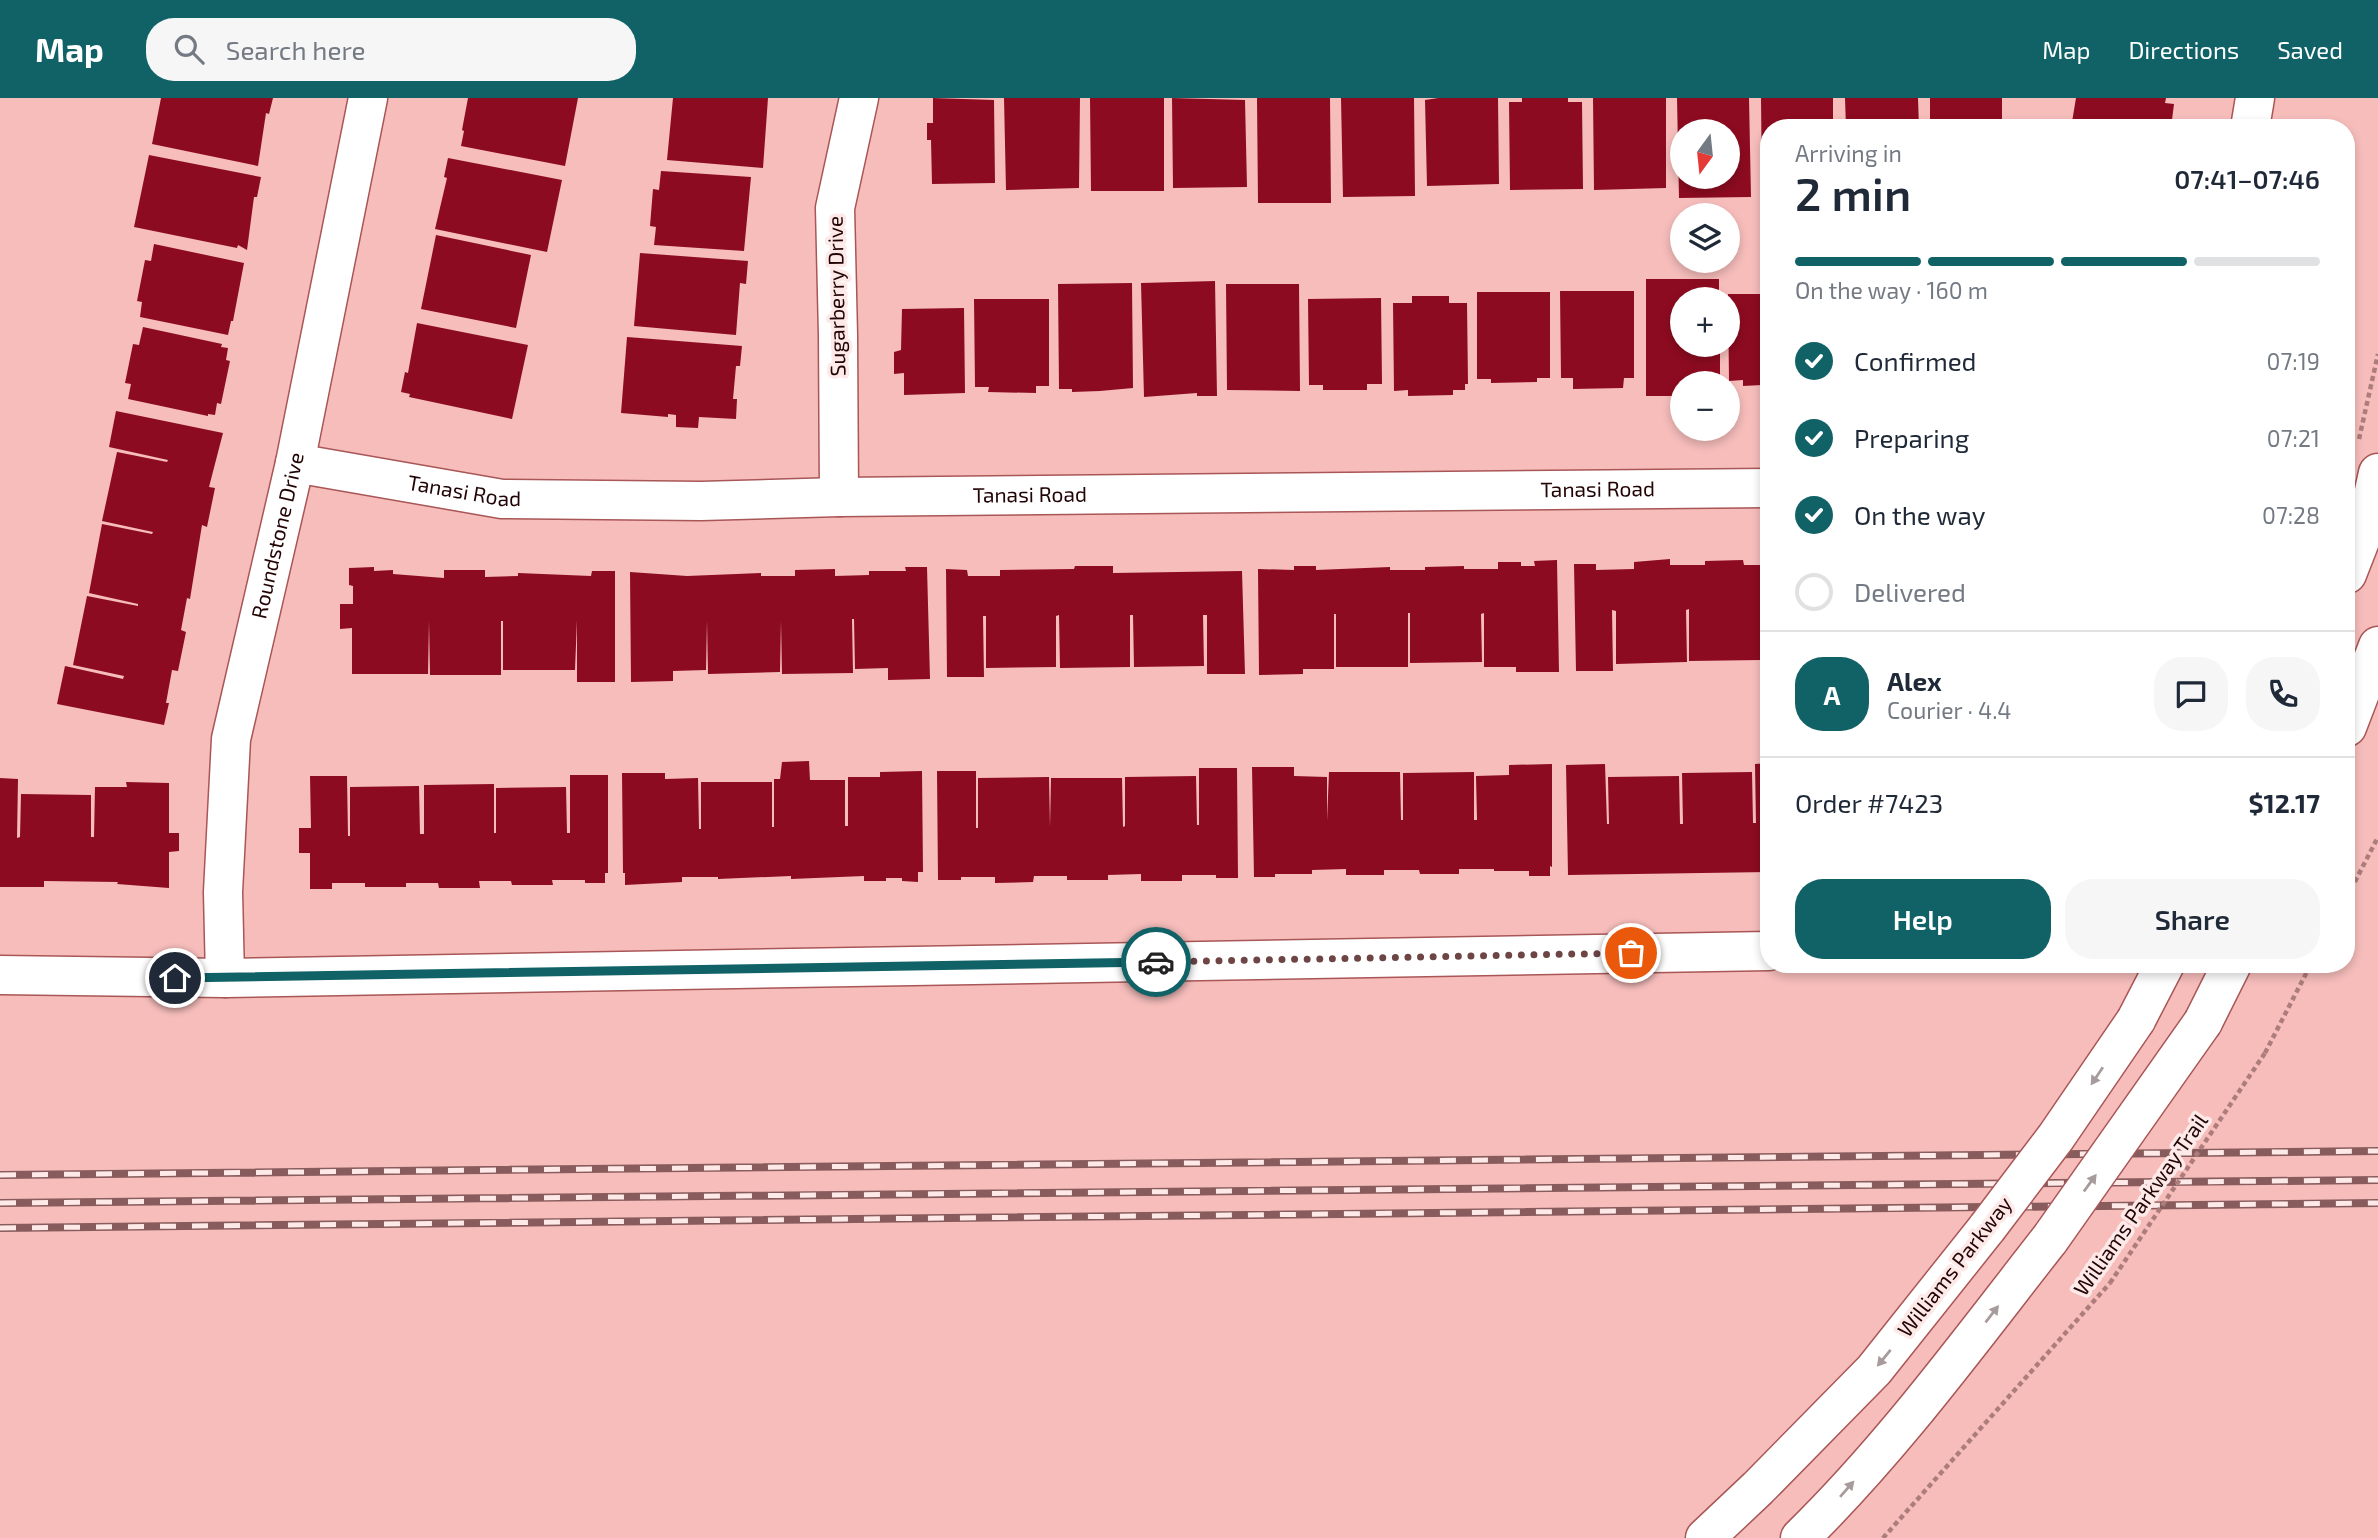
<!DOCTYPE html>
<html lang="en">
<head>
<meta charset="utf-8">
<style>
	:root { --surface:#fff; --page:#f6f6f7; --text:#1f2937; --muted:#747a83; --line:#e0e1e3; --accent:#116267 }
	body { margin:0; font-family:"Exo 2",sans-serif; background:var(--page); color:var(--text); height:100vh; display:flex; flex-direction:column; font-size:26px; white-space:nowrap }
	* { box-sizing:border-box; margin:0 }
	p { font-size:23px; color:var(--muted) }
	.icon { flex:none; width:38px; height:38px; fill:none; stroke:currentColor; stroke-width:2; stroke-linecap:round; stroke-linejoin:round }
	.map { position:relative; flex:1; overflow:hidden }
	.sheet { position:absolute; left:1760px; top:21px; width:595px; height:854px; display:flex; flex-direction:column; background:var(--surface); border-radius:28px; box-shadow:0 4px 10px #0003 }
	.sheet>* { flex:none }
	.needle { width:46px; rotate:195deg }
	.controls { position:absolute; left:1670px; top:21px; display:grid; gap:14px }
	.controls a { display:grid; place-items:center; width:70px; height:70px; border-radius:50%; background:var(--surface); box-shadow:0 4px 10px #0003; font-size:35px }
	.pin { position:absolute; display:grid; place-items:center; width:60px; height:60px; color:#fff; margin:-30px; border:4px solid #fff; border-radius:50%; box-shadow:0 2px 7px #0007 }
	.courier { position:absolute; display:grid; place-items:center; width:70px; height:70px; margin:-35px; border:5px solid #116267; border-radius:50%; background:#fff; color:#222; box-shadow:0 2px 9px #0007 }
	.overview em { font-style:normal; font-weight:600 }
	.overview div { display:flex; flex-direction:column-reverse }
	.overview { display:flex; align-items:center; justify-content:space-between; height:119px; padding:0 35px }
	h1 { font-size:46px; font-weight:600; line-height:52px }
	.bar { display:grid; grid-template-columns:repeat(4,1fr); gap:10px 7px; align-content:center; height:84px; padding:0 35px }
	.bar i { height:9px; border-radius:5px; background:var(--line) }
	.bar .selected { background:var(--accent) }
	.bar p { grid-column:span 4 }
	.line { display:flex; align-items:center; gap:18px; padding:0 35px; border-top:2px solid var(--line) }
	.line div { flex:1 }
	.round { display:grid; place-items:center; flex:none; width:74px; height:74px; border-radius:28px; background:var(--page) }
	ol { padding:0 35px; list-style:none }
	li { display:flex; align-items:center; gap:21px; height:77px }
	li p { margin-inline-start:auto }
	li .icon { padding:7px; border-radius:50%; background:var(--accent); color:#fff; stroke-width:4 }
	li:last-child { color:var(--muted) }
	li i { width:38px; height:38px; border:4px solid var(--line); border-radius:50% }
	.cta { display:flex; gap:14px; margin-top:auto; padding:14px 35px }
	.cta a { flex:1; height:80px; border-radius:28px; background:var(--accent); color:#fff; font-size:28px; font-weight:600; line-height:80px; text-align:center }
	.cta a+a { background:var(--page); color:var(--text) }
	header { display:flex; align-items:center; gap:42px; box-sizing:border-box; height:98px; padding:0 35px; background:var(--accent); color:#fff }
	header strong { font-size:33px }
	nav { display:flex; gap:38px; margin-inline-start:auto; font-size:24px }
	.search { width:490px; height:63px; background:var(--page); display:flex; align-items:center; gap:18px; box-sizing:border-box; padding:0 24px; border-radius:28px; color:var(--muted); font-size:26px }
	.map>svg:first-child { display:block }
	.building { fill:#8d0b20; fill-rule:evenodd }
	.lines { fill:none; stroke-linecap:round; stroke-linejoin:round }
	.minor-casing { stroke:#a95656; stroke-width:41 }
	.major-casing { stroke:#a95656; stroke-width:41 }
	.path { stroke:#ad7d7c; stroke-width:4.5; stroke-dasharray:5 3.5; stroke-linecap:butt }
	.minor { stroke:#fff; stroke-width:38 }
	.major { stroke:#fff; stroke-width:38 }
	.rail-casing { stroke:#885c5c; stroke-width:8 }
	.rail { stroke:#fde9e8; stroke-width:5; stroke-dasharray:16; stroke-linecap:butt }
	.major-bridge-casing { stroke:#a95656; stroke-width:41; stroke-linecap:butt }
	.path-bridge { stroke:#ad7d7c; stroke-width:4.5; stroke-dasharray:5 3.5; stroke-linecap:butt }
	.major-bridge { stroke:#fff; stroke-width:38 }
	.oneway { fill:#a79b9b }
	.done { stroke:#6d4545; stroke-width:7; stroke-dasharray:0 12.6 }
	.route { stroke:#116267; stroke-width:9 }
	.labels { text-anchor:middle; stroke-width:7; stroke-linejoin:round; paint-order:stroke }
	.street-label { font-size:21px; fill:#230405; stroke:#fde9e8 }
</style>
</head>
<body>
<header>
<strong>Map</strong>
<div class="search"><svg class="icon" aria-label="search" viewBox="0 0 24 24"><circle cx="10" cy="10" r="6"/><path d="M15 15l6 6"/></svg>Search here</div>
<nav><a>Map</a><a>Directions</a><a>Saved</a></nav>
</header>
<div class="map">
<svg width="2378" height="1440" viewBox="0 0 2378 1440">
	<rect width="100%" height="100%" fill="#f6bdbb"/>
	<path class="building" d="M161,0H273L269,16L266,15L258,68L152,46Z
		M468,0H578L565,68L461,48L464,33L462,32Z
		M673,0H768L763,70L667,62Z
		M933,0L994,2L995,85L932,86L931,42H927V25H933Z
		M1004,0H1080L1079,90L1006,92Z
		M1090,0H1164V93H1091Z
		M1172,0L1245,2L1247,89L1173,90Z
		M1257,0H1330L1331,105H1258Z
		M1341,0H1414L1415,98L1343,99Z
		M1438,0H1498L1499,86L1427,88L1425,2Z
		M1522,0H1568V4H1582L1583,91L1510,92L1509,4H1522Z
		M1593,0H1666V90L1594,92Z
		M1677,0H1749L1751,99L1679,100ZM1682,33H1727V79H1682Z
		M1761,0H1833V30H1769V94H1762Z
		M1845,0H1918L1919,30H1846Z
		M1930,0H2002V30H1930Z
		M2076,0H2166L2165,5L2174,6L2171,30H2071Z
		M149,57L261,79L257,99H254L247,152L238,147L237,150L134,129Z
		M448,60L562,82L547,154L435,131L447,80L444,79Z
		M661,73L751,79L744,153L654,147L656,129L650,128L653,91L659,92Z
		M436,137L531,157L516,230L421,211Z
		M154,146L244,165L233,223H231L228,237L140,219L142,204L137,203L145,162L151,163Z
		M640,155L748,163L746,186L740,185L736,237L634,228Z
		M1646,181H1719V201H1682V247H1720V285H1682V298H1646Z
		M1215,183L1217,298H1197V295L1144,299L1141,185Z
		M1132,185L1133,290L1100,293L1072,294V291H1059L1058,186Z
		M1226,186H1299L1300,293L1227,292Z
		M1560,193H1634V280H1624L1623,290L1573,291V280H1561Z
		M1477,194H1550V280H1537V284L1491,285V281H1477Z
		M1728,196H1769V290H1762V287L1743,288V282L1729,283Z
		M1412,198H1449V205H1467L1468,286H1465V292H1453V297L1408,298V292L1394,293L1393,205H1412Z
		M1381,200L1382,286H1367V292H1323V287H1309L1308,201Z
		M974,201H1049V288H1036V295L988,294L989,289H975Z
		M964,210L965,295L904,297V275L894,276V254L901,252L902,211Z
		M417,225L528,247L512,321L409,299L410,296L401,294L405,274L408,275Z
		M143,229L222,246L221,249L228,250L226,262L230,263L221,306L217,305L215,317L208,316V318L128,301L131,286L125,285L133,246L139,247Z
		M627,239L742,248L740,268H736L733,301H737L736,321L699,319L698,330L676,329V317L668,316V319L621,315Z
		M116,313L223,335L209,389L215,390L207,429L202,427L190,501L187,500L181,532L186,534L178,573L172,572L166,605H169L164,627L57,606L65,568L123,581L124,578L73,567L87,498L138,508V506L89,495L102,426L152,436L153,434L102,423L117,354L167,364L168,362L109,349Z
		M1670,461V467H1705V463L1743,462L1744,467H1769V564H1764L1763,510L1760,511L1761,562L1689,563V511L1686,512L1687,564L1616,566V513L1612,512L1613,573H1576L1574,466H1596V472L1634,471V464Z
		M1557,462L1559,574H1516V569H1484V515L1481,516L1482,564L1410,565V515H1408V569H1336V516H1334V571H1303V576L1259,577L1258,471L1294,472V468H1316V472L1390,469V472H1425V469L1464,468V471H1498V464H1521V468H1535L1534,463Z
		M1075,468H1113V475L1242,473L1245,576H1207V517H1203L1204,568L1134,569L1133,517H1130V569L1060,570L1059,517L1056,518V569L986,570V518H983L984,579H947L946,471L967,472L968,478H1000V472L1074,471Z
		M374,469V473L393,472V476L444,480V472H485V479L518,478V475L591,478L592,473H615V584H577V522L575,572H503V523H501V577H430L429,523L428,576H352V530L340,531V506H353V488L349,487V470Z
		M905,469H927L930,581L888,582V570L855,571L854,521H852L853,575L782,576L781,523L780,574L708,576L707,523L706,572L673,573V583L631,584L630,474L687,478L761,475V478H795V472L835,471V478L869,477V473H906Z
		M809,663L810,682H845V728H848V679H880V674L922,673L923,774H918V784L902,783V780H886V783H864V778L791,781V778L718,781V779H682V784L625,787V775H623L622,675H665V681L698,680L699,731H701V684H772V729H774V681H780L782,664Z
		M1769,665V774L1568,777L1566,667L1605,666L1607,726H1609L1608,679L1679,678L1680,726H1683L1682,675L1752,674L1753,725H1756L1755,666Z
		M1552,666V769L1550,768V778H1529V773H1494V771H1459V776H1420L1419,772H1384V777H1346V771L1312,772V776H1275V779H1254L1252,669H1294V678L1327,679V723L1329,674H1400L1401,722H1403V675L1474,674V722H1477L1476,678L1509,677V667Z
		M1199,670H1237L1238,780H1216V777H1182V783H1141V776L1108,777V782H1067V778H1034L1033,784L995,785V779H961V782H938L937,673H976V730H978V680L1049,679L1050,729L1051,680H1122L1123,729L1125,728V679L1196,678L1197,727H1199Z
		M570,677H608V775H605V785H585V782H552L553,787H512L511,783H479L480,790H439L438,785H406V789H365V785H332V791H310V755H299V730H311L310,678H347L348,738H350V689L419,688L420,736H424V687L494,686V735H496V690L566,689L567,735H570Z
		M0,680L18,681L17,740L20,739L21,696L91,697V739H94L95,689H127L126,684L169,685V735H179V753L169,754V790L117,786L118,784L44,783V789H0Z"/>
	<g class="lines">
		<g class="minor-casing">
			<g id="minor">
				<path d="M2250,30L2255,0"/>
				<path id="s1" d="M295,365L502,401L701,403L839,399L1769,390"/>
				<path d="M839,399L838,237L835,110L859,0"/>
				<path d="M0,877L225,880L1769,853"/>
				<path id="s2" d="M225,880L223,794L231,641L295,365L368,0"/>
			</g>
		</g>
		<g class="major-casing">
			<path id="major" d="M2347,476L2367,425L2378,375
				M2347,629L2378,548
				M2136,922L2165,866
				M2203,924L2232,866
				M1705,1440L1758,1390L1874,1272L1987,1130
				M1800,1440C1893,1349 1970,1243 2050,1141"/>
		</g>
		<path class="path" d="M2359,341L2378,256
			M2347,799L2378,739
			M2265,955L2311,866
			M1883,1440L2110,1185"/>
		<use href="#minor" class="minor"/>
		<use href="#major" class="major"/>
		<g class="rail-casing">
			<path id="rail" d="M0,1077L2378,1053
				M0,1105L2378,1082
				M0,1130L2378,1105"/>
		</g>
		<use href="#rail" class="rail"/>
		<g class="major-bridge-casing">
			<path id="major-bridge" d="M1987,1130L2056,1039L2136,922
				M2050,1141L2203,924"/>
		</g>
		<path class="path-bridge" d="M2110,1185L2265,955"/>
		<use href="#major-bridge" class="major-bridge"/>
	</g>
	<defs><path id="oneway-solid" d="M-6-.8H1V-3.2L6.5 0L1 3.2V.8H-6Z" transform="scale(1.75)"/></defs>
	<g class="oneway">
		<use href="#oneway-solid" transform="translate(2097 978) rotate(124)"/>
		<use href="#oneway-solid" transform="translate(2090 1085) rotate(-54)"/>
		<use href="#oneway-solid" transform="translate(1992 1216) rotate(-52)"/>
		<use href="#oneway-solid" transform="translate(1884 1260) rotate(129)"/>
		<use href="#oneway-solid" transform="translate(1847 1391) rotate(-49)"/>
	</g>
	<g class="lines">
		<path class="done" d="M1156,864L1631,855"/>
		<path class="route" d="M175,880L1156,864"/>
	</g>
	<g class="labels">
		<g class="street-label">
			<text transform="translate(837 198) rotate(-91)" y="7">Sugarberry Drive</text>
			<text dy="7" stroke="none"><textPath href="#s1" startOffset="172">Tanasi Road</textPath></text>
			<text dy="7" stroke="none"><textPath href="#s1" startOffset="1306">Tanasi Road</textPath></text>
			<text dy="7" stroke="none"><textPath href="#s1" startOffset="738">Tanasi Road</textPath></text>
			<text dy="7" stroke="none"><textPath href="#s2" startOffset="448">Roundstone Drive</textPath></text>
			<text transform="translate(2141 1107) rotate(-55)" y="7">Williams Parkway Trail</text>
			<text transform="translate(1955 1169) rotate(-52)" y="7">Williams Parkway</text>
		</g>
	</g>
</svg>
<div class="controls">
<a><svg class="needle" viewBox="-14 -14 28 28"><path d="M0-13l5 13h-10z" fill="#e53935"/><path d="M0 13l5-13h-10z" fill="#747a83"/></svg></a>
<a><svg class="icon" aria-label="layers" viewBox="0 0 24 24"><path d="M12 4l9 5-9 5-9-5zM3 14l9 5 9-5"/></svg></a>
<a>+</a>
<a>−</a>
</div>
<div class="pin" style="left:1631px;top:855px;background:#ea580c"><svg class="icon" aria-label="bag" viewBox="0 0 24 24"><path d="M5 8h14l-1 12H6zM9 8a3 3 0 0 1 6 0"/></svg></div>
<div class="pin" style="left:175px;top:880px;background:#1f2937"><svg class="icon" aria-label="home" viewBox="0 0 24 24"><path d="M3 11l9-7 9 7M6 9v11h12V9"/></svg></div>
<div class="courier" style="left:1156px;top:864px"><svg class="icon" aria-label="car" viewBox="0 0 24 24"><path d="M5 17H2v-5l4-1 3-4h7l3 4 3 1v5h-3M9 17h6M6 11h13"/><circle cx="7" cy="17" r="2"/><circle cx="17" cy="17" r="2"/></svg></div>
<section class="sheet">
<div class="overview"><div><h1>2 min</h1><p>Arriving in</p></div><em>07:41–07:46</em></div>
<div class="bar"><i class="selected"></i><i class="selected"></i><i class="selected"></i><i></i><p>On the way · 160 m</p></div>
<ol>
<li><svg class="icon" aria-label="check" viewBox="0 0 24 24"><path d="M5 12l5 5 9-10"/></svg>Confirmed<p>07:19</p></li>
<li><svg class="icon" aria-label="check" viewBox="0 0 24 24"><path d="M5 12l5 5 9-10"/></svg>Preparing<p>07:21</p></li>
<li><svg class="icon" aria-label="check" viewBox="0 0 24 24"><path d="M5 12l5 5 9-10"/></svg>On the way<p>07:28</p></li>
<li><i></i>Delivered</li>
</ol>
<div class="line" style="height:126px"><b class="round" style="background:var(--accent);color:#fff">A</b><div><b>Alex</b><p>Courier · 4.4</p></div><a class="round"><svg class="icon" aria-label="chat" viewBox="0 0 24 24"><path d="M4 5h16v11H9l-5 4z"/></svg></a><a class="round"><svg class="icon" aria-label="phone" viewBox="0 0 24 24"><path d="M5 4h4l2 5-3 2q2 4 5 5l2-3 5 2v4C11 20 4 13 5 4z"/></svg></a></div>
<div class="line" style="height:91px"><div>Order #7423</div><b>$12.17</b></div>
<div class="cta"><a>Help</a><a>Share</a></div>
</section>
</div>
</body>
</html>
